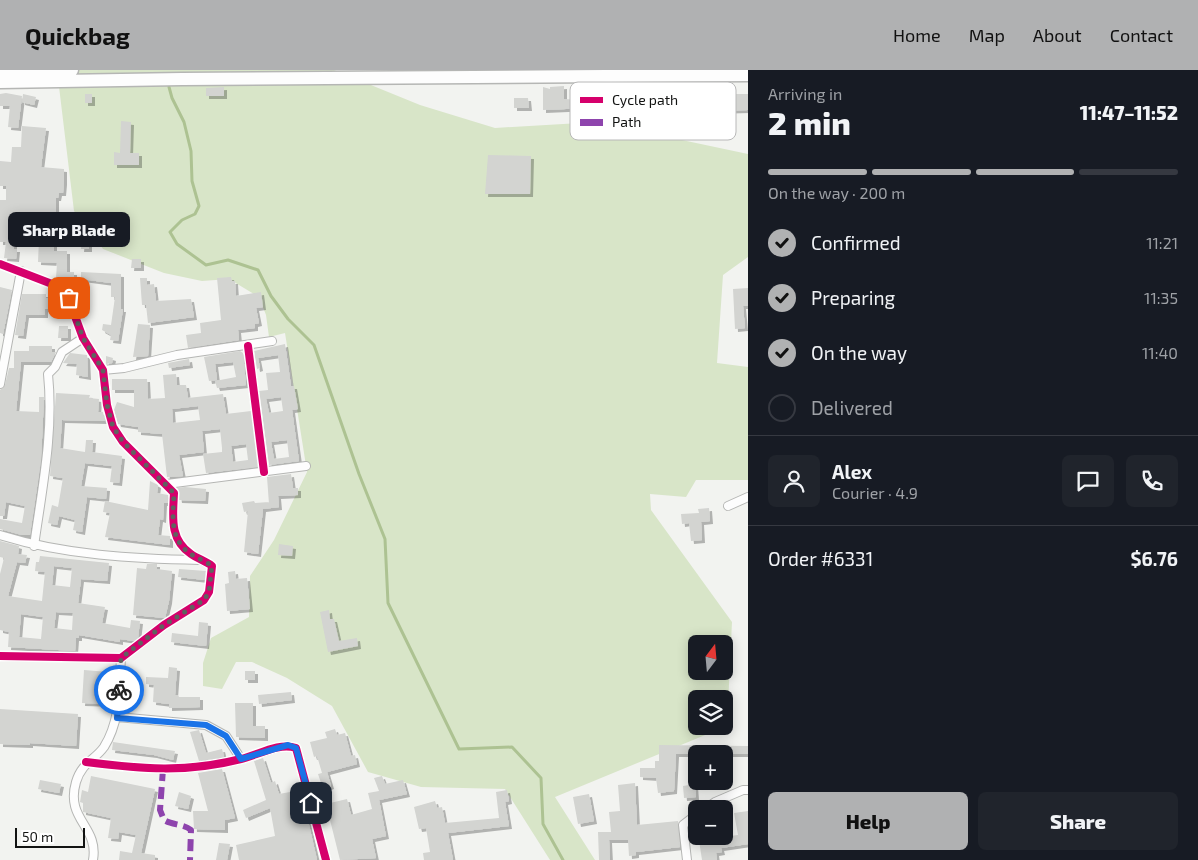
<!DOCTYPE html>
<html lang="en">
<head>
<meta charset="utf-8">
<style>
	:root { --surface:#171b24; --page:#20242c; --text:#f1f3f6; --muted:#9ea1a6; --line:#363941; --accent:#b0b1b2 }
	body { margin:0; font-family:"Exo 2",sans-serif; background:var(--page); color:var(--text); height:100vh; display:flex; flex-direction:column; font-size:19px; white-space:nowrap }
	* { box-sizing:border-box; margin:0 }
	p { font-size:16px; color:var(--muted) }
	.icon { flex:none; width:28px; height:28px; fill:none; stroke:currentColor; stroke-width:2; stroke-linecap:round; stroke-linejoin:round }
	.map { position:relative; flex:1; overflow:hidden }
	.details { display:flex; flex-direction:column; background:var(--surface); width:450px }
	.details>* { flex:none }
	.needle { width:32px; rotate:16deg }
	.buttons { position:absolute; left:688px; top:565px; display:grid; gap:10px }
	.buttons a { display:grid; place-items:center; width:45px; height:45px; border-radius:8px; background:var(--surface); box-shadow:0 2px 12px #0003; font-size:25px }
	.scale { position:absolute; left:15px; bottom:12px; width:70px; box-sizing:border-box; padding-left:5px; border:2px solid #121312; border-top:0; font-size:14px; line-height:18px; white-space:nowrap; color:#121312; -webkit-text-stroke:4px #fff; paint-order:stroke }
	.pin { position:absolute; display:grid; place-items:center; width:42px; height:42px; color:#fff; margin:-21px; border-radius:10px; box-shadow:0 2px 8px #0006 }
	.courier { position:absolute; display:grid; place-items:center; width:50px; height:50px; margin:-25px; border:4px solid #1a73e8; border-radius:50%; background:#fff; color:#222; box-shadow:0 1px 6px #0007 }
	.bubble { position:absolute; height:35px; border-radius:8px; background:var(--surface); box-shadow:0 2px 12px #0003; font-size:16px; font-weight:800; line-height:35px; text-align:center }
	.head em { font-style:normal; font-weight:800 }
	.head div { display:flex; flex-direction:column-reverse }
	.head { display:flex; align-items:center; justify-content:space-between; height:85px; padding:0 20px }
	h1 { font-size:32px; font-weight:800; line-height:38px }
	.bar { display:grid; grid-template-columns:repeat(4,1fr); gap:8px 5px; align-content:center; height:60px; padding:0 20px }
	.bar i { height:6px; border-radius:4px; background:var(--line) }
	.bar .selected { background:var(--accent) }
	.bar p { grid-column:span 4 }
	.line { display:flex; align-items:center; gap:12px; padding:0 20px; border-top:1px solid var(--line) }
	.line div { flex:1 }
	.round { display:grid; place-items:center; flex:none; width:52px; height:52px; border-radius:8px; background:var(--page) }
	ol { padding:0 20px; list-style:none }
	li { display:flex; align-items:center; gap:15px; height:55px }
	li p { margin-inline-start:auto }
	li .icon { padding:5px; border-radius:50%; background:var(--accent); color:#111; stroke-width:4 }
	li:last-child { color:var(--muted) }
	li i { width:28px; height:28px; border:2px solid var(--line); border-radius:50% }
	.action { display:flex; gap:10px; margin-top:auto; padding:10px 20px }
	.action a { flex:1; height:58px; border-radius:8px; background:var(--accent); color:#111; font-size:20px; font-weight:800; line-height:58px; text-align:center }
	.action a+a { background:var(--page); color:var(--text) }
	header { display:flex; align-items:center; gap:30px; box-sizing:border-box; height:70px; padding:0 25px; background:var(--accent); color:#111 }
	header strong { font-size:24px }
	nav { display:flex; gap:28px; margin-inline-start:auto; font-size:18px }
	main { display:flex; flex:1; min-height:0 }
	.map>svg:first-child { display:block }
	.green { fill:#d8e5c8; fill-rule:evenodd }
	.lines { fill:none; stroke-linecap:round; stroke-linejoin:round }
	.stream { stroke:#adc292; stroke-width:3 }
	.building { fill:#d3d4d1; fill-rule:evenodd; filter:url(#shadow) }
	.minor-casing { stroke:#b5b6b4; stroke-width:10 }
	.primary-casing { stroke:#b5b6b4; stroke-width:15 }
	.minor { stroke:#fdfdfd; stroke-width:8 }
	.primary { stroke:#fdfdfd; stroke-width:12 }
	.quiet { stroke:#8e44ad; stroke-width:6; stroke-dasharray:12 6; stroke-linecap:butt }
	.cycleway-casing { stroke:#fff; stroke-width:11 }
	.cycleway { stroke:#d6006c; stroke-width:8 }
	.done { stroke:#606160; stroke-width:5; stroke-dasharray:0 9 }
	.route { stroke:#1a73e8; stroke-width:6 }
	.key { fill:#fff; stroke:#b8b8b8; stroke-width:1 }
	.key-label { font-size:14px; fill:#121312 }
</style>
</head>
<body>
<header>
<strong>Quickbag</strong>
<nav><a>Home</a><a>Map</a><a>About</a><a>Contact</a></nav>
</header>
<main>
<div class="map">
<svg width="748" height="790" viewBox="0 0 748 790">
	<defs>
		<filter id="shadow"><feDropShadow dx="3" dy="3" stdDeviation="0" flood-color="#0004"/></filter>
	</defs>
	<rect width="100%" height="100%" fill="#f2f3f0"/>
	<path class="green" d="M57,0H334L420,35L495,58L597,52L748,84V187L723,205L717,293L748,297V410H696L686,427L650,424L651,440L732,552L727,656L555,727L595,790H550L505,719L421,717L368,702L332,636L287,608L252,592H236L222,619L203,616V593L211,568L249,547L250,506L274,470L307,402L285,263L269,267L266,245L259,227L229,209L202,211L164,203L103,179L74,141ZM696,574H724V601H696ZM696,629H724V656H696Z"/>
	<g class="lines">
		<path class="stream" d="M169,17L172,28L184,52L191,81L192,111L199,136L195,144L182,150L170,162L177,174L206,195L228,190L258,200L271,226L288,249L314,275L359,404L385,469L388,533L459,679L512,677L541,708L543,754L563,790"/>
	</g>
	<path class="building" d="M564,16V29L581,30L658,28V23L705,25V28H728V24H748V40L588,44V38L543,40V17L550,19V17Z
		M224,17V26H206V18Z
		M6,23L22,26L18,58L8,57L10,36H0V24Z
		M23,24L36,27L34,35L22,32Z
		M85,24H92V33H85Z
		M514,28H528L529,38H514Z
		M121,51L131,52L130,83H139V95H114V82L120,83Z
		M22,56L46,58L41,97L64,99V112L63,123H59L58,128H56V152H45V154H38V152L14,153V179H17L16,189L4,188L6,172H0V130H6V116H0V91L11,92L12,77H21Z
		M488,85L531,86L530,124H485Z
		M43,166H50V170H54V181H67V202H74V209L56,208L57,193L38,192L39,169H43Z
		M82,169H89V179H81Z
		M132,189H141V198H131Z
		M81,202L121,204V239H123L118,271L110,270L111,265L102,260L103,254L111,255L115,227H111V213L81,209Z
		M231,207L232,211H235L236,226L261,222L263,237L256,238L259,253L255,254V258L238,260L239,270L188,278L186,265L201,263L200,253L221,250L217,208Z
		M140,208H147V215L154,214L156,231L191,229L194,247L148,253L146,235H142Z
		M0,217L12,220L3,264L0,263Z
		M748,218V236H743L745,258L735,259L733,219Z
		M22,224H46V228L53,229V239H45V245H26L23,266L15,265Z
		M138,254L150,255L148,286L133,287Z
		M59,256H68V268H58Z
		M285,274L291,316H294L298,339L292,340L299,391L269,395L259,321L268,320L266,303L280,302L278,285L258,288L260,298L257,299L254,281ZM281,327L283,341L269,343L266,329ZM287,370L289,387L274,389L271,372Z
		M29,276H52V282H56L51,292H21L16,341L39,342V327H44L41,390L30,465H22L0,459V449L22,453L25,436L6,432L4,446H0V320L5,315L9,298H14V281H29Z
		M240,281L243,283L246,315L217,318L215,311L236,307L233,292L215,294L217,310L209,311L204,287Z
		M70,283L87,285L88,307L76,305L77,294L63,293Z
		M106,286L113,288L112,293L106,294Z
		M189,289L190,295L169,298L168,293Z
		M176,304L177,315H186L188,328L223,324L226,344L251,341L258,397L206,403L203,384L222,382V378L220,359L202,361L204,382L179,385L183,406L167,407L162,364L138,362V357L118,354L114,340L117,332L134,337V320H112V309H147L148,329L165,328L163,305ZM198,336L200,350L173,353L172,339ZM246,374L248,390L233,392L231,376Z
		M56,323L90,325L89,328L99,329L98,342H103L105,351L62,350L60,378L85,382L86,370H93L92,382L122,386L119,413L110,412L112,396L85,393L81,416L107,418L106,429L87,427L82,462L73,460L75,450L59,446L57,455L48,453L52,435L58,437L63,408L50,406Z
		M291,404L293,418H298V425L278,426L279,437L263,439L258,484L244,482L248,441L244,442L242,433L254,431L255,433L269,432V434L267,407Z
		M150,411L158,415L157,423L168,425V433H164L163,450L160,449L158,465L170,466V475L105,467L110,443L103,442L105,431L148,440Z
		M185,417L206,419L205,431L179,430L177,418Z
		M709,438L710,451L701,452L702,470L691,471L689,453L682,454L681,444L699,443L698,439Z
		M0,471L19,476L18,484L27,485L25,493L17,492L8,526L42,531L45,502L35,501L36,492H39L40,486L109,493L107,511L81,509L78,533L105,537L102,553L130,558L131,550L140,551L138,568L134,571L120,569V572L79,565V568H76L75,581L8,577L9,562L0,560V504L4,488L0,487ZM54,496L72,498L70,517L52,515ZM56,542L73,543L72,560L54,558ZM21,544L43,547L41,569L19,567Z
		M279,474L293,476L292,486L278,485Z
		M147,494H157V499L172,501L169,531L165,548L133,545L137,498L146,499Z
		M179,499L206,501L205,510L178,507Z
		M235,501L236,509L247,508L250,539L227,541L225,514L229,513L228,502Z
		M329,540L330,549H334L339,571L357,568L358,576L328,582L320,542Z
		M199,552L208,553L206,576L171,572L172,563L198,566Z
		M169,597L177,598L175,625H178L179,627H200V637L169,638V634L153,632L154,615L146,614V607L168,608Z
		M84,600L109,602V604L115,605L112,634L82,633Z
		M245,601H255V610H245Z
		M126,605L132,606L130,632H124Z
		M291,622L292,630L259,634L258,625Z
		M235,633H253V656H265V668L236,667Z
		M0,639L78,644L76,676L30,673V675L0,674Z
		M335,659L337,665L345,663L351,686L355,685L357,694L327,702L331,716L323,719L318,704L322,703L317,686L314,687L310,672L327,668L325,662Z
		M199,660L206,683L222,679L224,687L199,691L190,662Z
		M113,672L175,681L173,690L154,685L112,680Z
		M659,675L748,676V684H676L674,721L658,723L656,708L640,707V698H655V691H659Z
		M263,688L271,713L275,711L279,724L301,720L317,790H239L236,775L275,766L270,738L246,748L243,740L266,730L254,691Z
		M222,699L235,748L225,750V760L194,759L193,741H208L198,703Z
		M91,706L155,719L141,783L155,785V790H119L120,781L132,783L136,765L119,762L118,769L108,768L111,748L83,742V733L80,732L82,720L88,722Z
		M382,706L385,714L403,710L407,724L379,730L386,766L372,769L376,788L340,790L326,734L347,729L351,745L372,739L368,723L379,721L374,708Z
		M40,710L61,714L59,723L38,719Z
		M635,713L637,755L678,751L680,777L636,782V785L629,786L628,770H609L610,790H599L598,762H611L609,742L620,741L618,715Z
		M695,714L696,727L684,728L683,716Z
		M507,720L509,731L505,732L509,756L448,763L453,790H424L423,783L430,782L426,758L419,759L414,737L435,731L437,738L442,737L445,753L499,748L496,722Z
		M179,722L191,726L188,739L175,736Z
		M589,724L594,751L578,754L573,727Z
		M748,741V774L721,778L722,782L716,783L717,790H702L699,770L738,765L734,743Z
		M219,773L230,774L227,790H216Z"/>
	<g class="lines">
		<g class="minor-casing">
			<path id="minor" d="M0,194L65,219L83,268L103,300L107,335L113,357L123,372L174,423C173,446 169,469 191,484C198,489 206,491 212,496L209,522L204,530L164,555L121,588L0,586
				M248,276L264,402
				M103,300L124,298L177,285L272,271
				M0,314L21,201
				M167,414L306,396
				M728,436L748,427
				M0,465C64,485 134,489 200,490
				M34,476C42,419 54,362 48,304L55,297L62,282L83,268
				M117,647L206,655L226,666L241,689
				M86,692C142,699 186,703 241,689C258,685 279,672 296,678L326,790
				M705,739L715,732L743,720H748
				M93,790C99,756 65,750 76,712C82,692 95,690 104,677C121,650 119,618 121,588
				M687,790L683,755L696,745"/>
		</g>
		<g class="primary-casing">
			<path id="primary" d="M0,1L72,0
				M0,12L182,9L748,5"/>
		</g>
		<use href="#minor" class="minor"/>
		<use href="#primary" class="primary"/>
		<path class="quiet" d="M163,699L160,740L164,750C172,755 184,754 191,760L190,790"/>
		<g class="cycleway-casing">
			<path id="cycleway" d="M0,194L65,219L83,268L103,300L107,335L113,357L123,372L174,423C173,446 169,469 191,484C198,489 206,491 212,496L209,522L204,530L164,555L121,588L0,586
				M248,276L264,402
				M86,692C142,699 186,703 241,689C258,685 279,672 296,678L326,790"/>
		</g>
		<use href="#cycleway" class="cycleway"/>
	</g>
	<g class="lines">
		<path class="done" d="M69,228L83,268L103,300L107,335L113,357L123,372L174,423C173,446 169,470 191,484C198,489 206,491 212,496L209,522L204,530L164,555L121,588L119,620"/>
		<path class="route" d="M119,620L117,648L206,655L226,666L241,689L288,675L296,678L311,733"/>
	</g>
	<rect x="570" y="12" width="166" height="58" rx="8" class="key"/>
	<rect x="580" y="27" width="23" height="6" fill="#d6006c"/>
	<rect x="580" y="49" width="23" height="7" fill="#8e44ad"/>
	<g class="key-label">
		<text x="612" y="35">Cycle path</text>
		<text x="612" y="57">Path</text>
	</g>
</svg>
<div class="buttons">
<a><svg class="needle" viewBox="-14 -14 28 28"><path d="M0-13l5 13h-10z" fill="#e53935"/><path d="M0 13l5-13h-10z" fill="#9ea1a6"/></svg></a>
<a><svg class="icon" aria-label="layers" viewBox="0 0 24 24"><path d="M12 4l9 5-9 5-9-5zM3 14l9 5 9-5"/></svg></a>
<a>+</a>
<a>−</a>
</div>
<div class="scale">50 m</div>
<div class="pin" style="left:69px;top:228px;background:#ea580c"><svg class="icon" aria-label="bag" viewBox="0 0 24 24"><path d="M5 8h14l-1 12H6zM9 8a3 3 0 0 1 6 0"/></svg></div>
<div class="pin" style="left:311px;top:733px;background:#1f2937"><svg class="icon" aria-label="home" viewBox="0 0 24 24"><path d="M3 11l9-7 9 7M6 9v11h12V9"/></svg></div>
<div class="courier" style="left:119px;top:620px"><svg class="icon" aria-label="bike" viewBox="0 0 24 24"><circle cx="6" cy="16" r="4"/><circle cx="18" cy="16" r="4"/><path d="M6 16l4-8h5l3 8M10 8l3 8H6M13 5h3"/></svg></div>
<div class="bubble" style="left:8px;top:142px;width:122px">Sharp Blade</div>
</div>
<section class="details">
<div class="head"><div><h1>2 min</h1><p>Arriving in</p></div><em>11:47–11:52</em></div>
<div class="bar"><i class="selected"></i><i class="selected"></i><i class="selected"></i><i></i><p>On the way · 200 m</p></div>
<ol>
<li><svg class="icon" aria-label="check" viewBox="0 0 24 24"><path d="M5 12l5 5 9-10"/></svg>Confirmed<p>11:21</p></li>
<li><svg class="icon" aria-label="check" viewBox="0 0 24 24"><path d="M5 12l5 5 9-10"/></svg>Preparing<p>11:35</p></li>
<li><svg class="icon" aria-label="check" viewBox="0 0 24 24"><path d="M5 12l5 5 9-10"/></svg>On the way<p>11:40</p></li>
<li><i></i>Delivered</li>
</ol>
<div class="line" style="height:90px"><a class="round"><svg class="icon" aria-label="person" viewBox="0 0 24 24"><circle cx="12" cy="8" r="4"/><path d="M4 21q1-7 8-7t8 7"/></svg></a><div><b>Alex</b><p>Courier · 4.9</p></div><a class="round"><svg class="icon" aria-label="chat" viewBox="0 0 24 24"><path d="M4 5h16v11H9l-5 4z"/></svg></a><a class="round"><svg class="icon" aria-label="phone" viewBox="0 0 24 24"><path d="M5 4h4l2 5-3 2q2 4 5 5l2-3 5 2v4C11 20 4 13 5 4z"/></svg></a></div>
<div class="line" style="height:65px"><div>Order #6331</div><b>$6.76</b></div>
<div class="action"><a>Help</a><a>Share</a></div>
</section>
</main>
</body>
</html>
